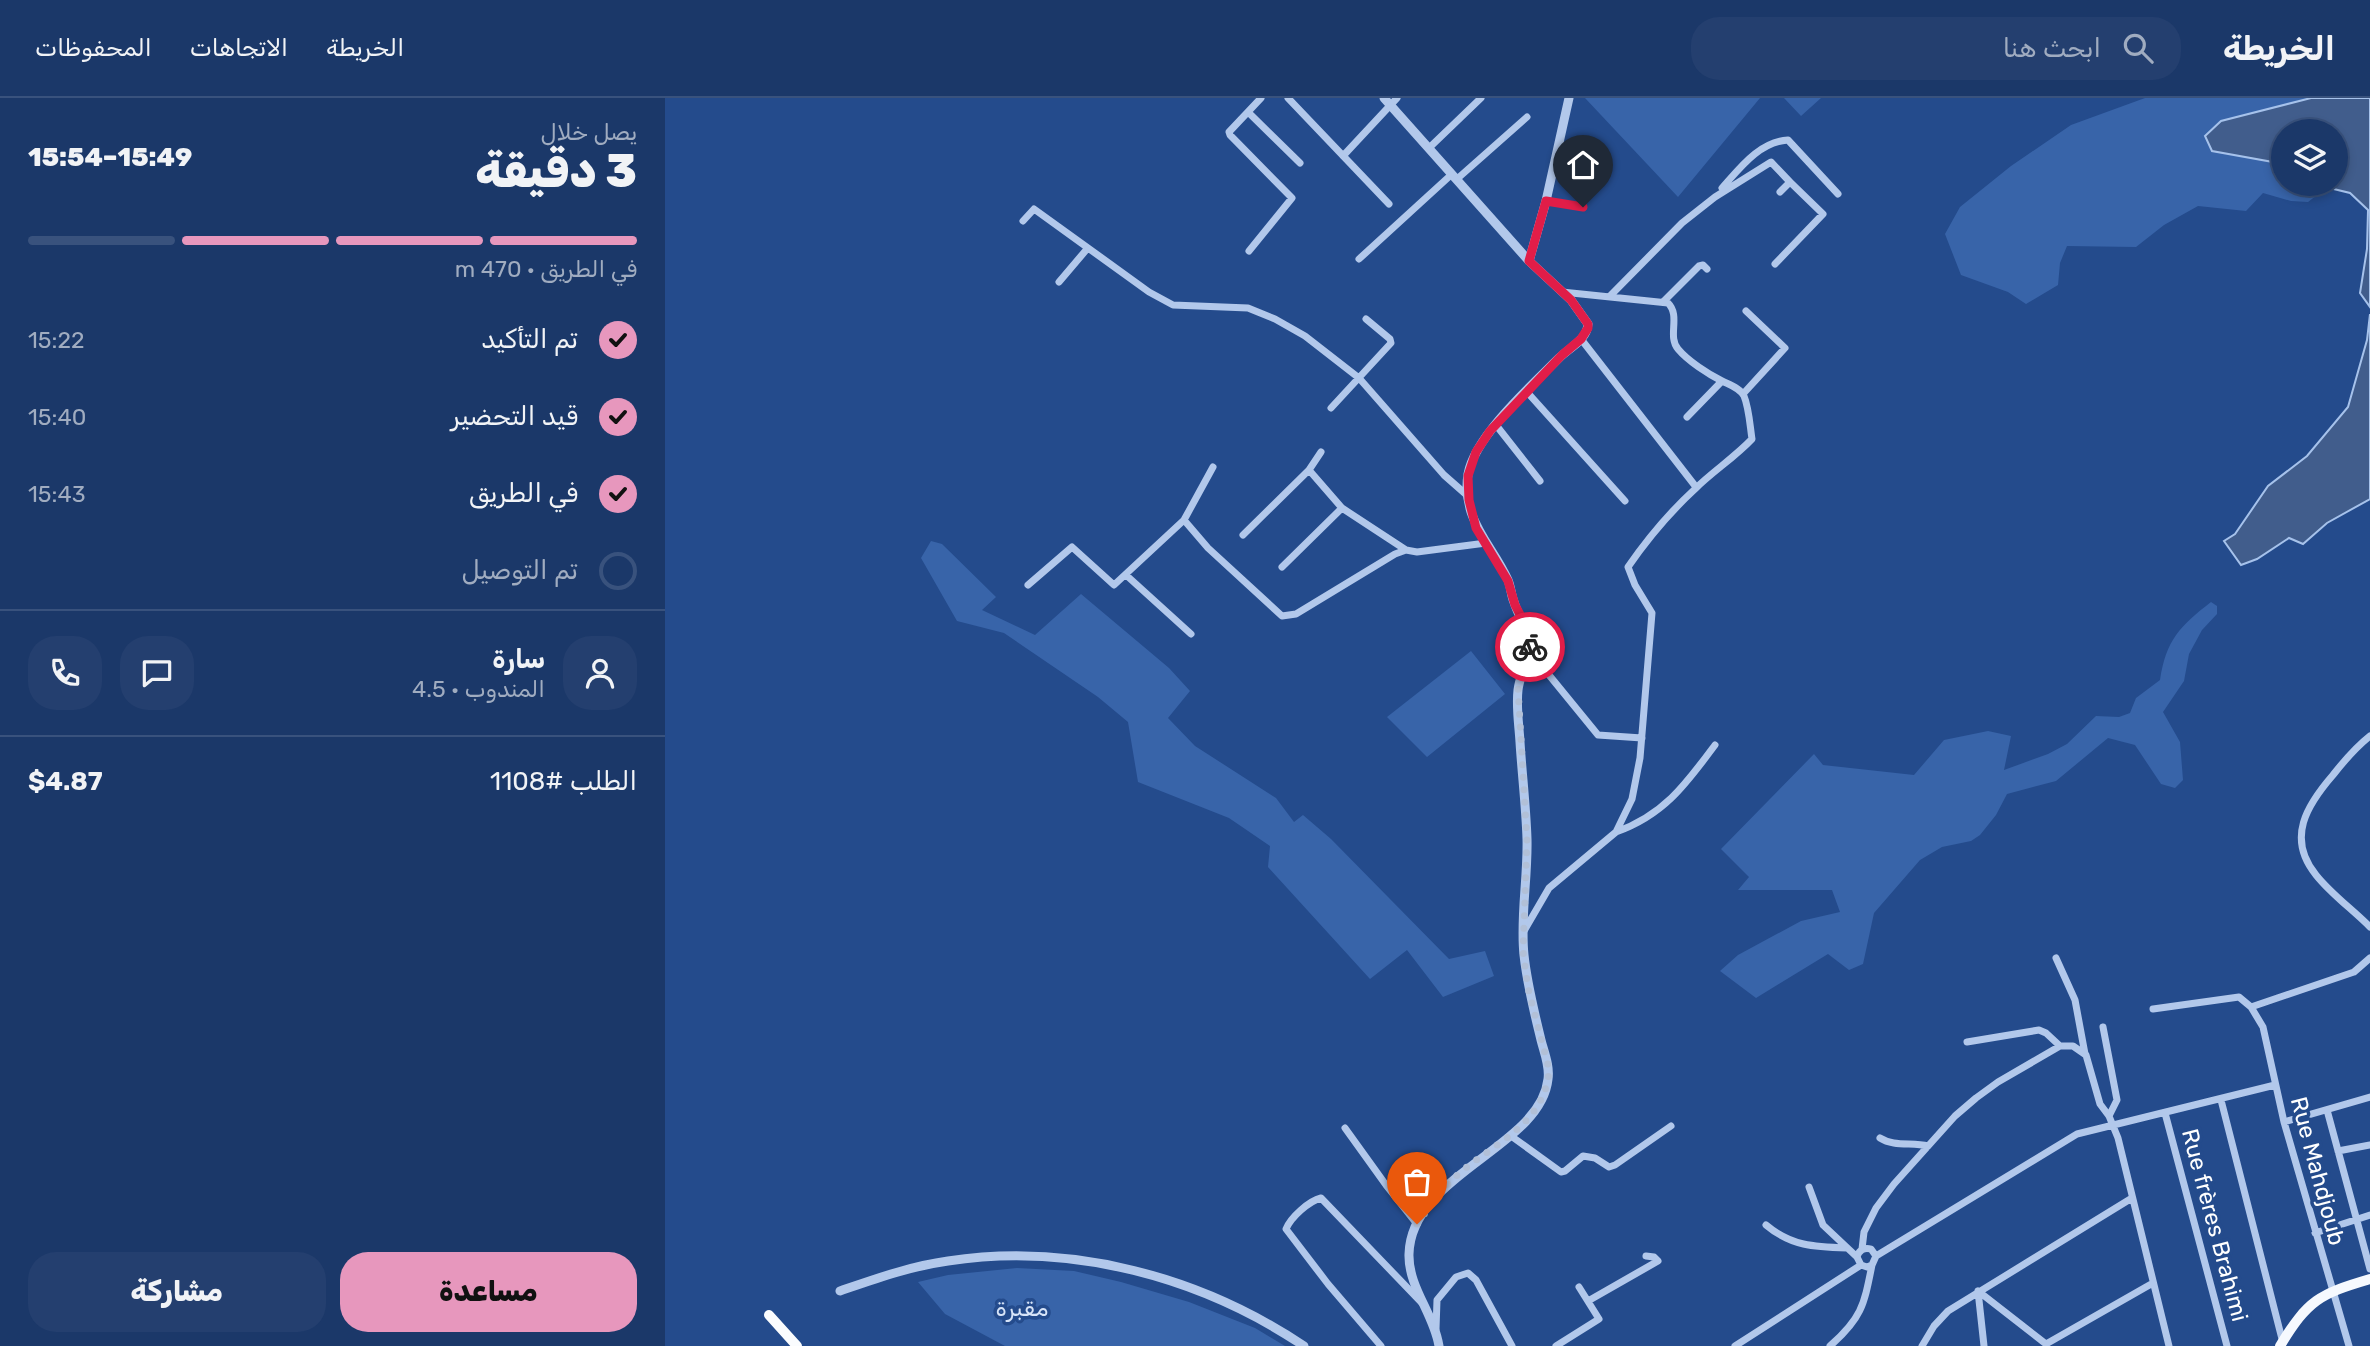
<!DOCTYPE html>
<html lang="ar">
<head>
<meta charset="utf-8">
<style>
	:root { --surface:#1b3869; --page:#243f6f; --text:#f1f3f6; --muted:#a0acc0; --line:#39527d; --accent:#e797bd }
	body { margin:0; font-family:Rubik,"Noto Sans Arabic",sans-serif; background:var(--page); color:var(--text); direction:rtl; height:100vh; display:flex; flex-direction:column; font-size:26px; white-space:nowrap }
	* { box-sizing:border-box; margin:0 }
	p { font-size:23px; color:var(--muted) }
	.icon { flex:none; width:38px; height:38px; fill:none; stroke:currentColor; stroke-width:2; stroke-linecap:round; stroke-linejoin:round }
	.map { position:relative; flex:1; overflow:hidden; direction:ltr }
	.drawer { display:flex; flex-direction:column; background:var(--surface); width:665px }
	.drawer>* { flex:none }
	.tools { position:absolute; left:1606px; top:21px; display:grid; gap:14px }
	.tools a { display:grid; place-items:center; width:77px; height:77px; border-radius:50%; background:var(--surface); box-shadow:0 4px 10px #0003,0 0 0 2px var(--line); font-size:35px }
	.pin { position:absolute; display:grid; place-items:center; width:60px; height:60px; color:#fff; margin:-72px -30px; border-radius:50% 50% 50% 0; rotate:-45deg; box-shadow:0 0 7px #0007 }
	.pin .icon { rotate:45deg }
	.courier { position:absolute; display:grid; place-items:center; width:70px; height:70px; margin:-35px; border:5px solid #e11d48; border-radius:50%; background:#fff; color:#222; box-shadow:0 2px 9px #0007 }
	.overview em { font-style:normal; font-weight:800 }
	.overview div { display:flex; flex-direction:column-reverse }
	.overview { display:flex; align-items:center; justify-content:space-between; height:119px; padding:0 28px }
	h1 { font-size:46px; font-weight:800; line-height:52px }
	.bar { display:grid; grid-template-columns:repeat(4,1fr); gap:10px 7px; align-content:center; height:84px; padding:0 28px }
	.bar i { height:9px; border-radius:5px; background:var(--line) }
	.bar .on { background:var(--accent) }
	.bar p { grid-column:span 4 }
	.line { display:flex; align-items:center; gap:18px; padding:0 28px; border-top:2px solid var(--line) }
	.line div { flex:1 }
	.round { display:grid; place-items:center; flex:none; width:74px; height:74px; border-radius:28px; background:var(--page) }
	ol { padding:0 28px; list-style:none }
	li { display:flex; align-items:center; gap:21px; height:77px }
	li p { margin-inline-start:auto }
	li .icon { padding:7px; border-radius:50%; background:var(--accent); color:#111; stroke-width:4 }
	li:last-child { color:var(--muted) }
	li i { width:38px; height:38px; border:4px solid var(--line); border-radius:50% }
	.cta { display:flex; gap:14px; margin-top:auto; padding:14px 28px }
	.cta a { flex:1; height:80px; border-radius:28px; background:var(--accent); color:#111; font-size:28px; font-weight:800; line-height:80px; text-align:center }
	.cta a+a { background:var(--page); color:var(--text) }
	header { display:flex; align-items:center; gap:42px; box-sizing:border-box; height:98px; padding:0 35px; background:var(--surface); border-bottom:2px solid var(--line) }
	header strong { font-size:33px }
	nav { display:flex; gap:38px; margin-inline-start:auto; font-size:24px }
	.search { width:490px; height:63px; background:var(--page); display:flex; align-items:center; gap:18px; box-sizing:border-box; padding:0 24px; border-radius:28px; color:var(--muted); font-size:26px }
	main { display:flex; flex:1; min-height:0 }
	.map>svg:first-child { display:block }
	.green { fill:#3864a9 }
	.water { fill:#415d8c; stroke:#a6c2eb; stroke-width:2 }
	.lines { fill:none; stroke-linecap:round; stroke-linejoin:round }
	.minor { stroke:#b2c8eb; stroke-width:7 }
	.tertiary { stroke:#b2c8eb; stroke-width:9 }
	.primary { stroke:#f6f9fe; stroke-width:10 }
	.trunk { stroke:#fafcfe; stroke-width:10 }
	.done { stroke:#b2c0d7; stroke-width:7; stroke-dasharray:0 12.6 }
	.route { stroke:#e11d48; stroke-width:9 }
	.labels { text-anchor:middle; stroke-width:7; stroke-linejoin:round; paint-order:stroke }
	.street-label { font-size:23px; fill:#fff; stroke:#244b8c }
	.park-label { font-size:23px; fill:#d7e4f8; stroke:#244b8c }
</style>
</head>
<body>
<header>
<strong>الخريطة</strong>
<div class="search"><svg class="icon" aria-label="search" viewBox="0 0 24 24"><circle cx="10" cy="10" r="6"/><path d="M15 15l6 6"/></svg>ابحث هنا</div>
<nav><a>الخريطة</a><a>الاتجاهات</a><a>المحفوظات</a></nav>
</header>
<main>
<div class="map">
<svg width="1705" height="1248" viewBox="0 0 1705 1248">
	<rect width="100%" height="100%" fill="#244b8c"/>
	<path class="green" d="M920,0H1095L1013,99Z
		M1119,0H1156L1136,18Z
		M1480,0H1646L1614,9L1547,53L1619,66V86H1648L1660,91L1643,104L1626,103L1598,95L1581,113L1533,108L1499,127L1471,149L1402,148L1395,165L1393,187L1361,206L1343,194L1296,177L1280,136L1295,109L1346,68L1406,27Z
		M266,443L277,446L331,499L317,512L370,537L416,496L504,570L525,593L503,620L530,648L611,700L629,724L638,717L666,741L784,861L820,853L829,878L778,899L742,852L705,881L603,769L605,748L564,720L473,684L463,624L433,599L339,535L292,523L256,460Z
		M1546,504L1552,508V516L1537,532L1524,556L1519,583L1498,614L1515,644L1518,682L1510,690L1496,686L1470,647L1443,640L1391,683L1342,696L1331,717L1315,737L1306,743L1277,749L1255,762L1209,815L1198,866L1184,872L1163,856L1091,900L1055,873L1073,857L1136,823L1175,814L1167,792H1073L1084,779L1056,751L1149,656L1158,667L1249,677L1279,642L1323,633L1346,638L1339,672L1383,656L1402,646L1431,618L1454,619L1465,615L1471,600L1495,582C1501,542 1515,528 1546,504Z
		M806,553L840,596L762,659L722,619Z
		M352,1170L409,1173L456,1184L524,1204L590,1230L620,1248H340L280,1216L253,1184L283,1177Z"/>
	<path class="water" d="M1646,0H1705V209L1695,195L1702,151L1703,112L1685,95L1648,86H1671V33H1619V66L1547,53L1540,38L1556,23Z
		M1705,216V401L1662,425L1638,446L1624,440L1592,461L1576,467L1559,443L1570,436L1603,388L1642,358L1683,309L1702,242Z"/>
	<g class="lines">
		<path class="minor" d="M623,0L724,106
			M583,14L635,65
			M764,50L816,0
			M678,58L732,0
			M792,81L862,19
			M1057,90C1075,70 1094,44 1123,42L1173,96
			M881,103L918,109
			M358,123L369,111L484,194L508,207L583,210L610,221L640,238L694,280L779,377L804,399
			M584,153L627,100L565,37L564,34L596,0
			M694,161L787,76
			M1110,166L1158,116L1125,84
			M394,184L422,151
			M945,198L1017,125L1050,99L1106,64L1125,84L1115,94
			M999,203L1034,168L1038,167L1042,171
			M916,241L1031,389
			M862,294L960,403
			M1078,296L1120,250L1081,213
			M666,310L726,245L725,241L701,221
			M1022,319L1057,283
			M831,327L875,383
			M644,372L656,354
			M519,422L548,369
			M578,437L644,372L677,410L741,452
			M617,469L677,410
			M461,477L526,536
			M363,487L407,449L449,487L519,422L543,450L617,518L631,516L730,456L741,452L752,454L821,445
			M884,577L933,637L977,640
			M1705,638C1691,649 1679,663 1668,677C1642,707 1621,740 1651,777C1666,796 1687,811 1705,829
			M951,734C999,717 1021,686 1050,647
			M859,833L884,790L951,734L967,701L975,660L987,515L970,487L963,469C983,440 1004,415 1030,391C1048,373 1069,360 1087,341C1085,328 1084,310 1079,298C1075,290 1065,287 1057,283C1043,276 1023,263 1013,251C1002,238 1016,218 1003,205L897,194
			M1391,860L1410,902L1420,956
			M1586,909L1689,874L1705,860
			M1488,911L1574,899L1586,909L1598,929L1619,1024L1684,1248
			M1438,929L1452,1002L1444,1018
			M1302,944L1374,932L1381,935L1395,948
			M1556,1002L1618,1245
			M1662,1012L1705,1171
			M1500,1015L1562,1248
			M1619,1024L1705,999
			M680,1030L721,1087L752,1126
			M846,1038L896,1074L900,1073L918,1058L930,1060L944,1069L950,1067L1006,1028
			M1215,1040C1229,1049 1247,1044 1263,1048
			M1673,1053L1705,1047
			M1144,1089L1158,1127L1192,1159L1196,1167L1202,1169L1207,1167L1211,1158L1206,1151C1199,1149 1194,1152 1192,1159
			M1101,1127C1126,1148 1149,1149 1182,1150
			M1650,1135L1705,1117
			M1197,1151L1199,1134L1211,1110L1229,1086L1290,1018L1311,1000L1333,984L1395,948H1408L1421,957L1435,1006L1444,1018L1453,1040L1504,1248
			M1211,1158L1412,1036L1610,987
			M1313,1193L1381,1246L1488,1185
			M1313,1193L1319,1248
			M923,1203L993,1163L989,1159L981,1158
			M771,1231L772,1202L791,1179L803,1175L811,1182L847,1248
			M716,1248L663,1186L621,1131C626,1119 644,1103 656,1100L757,1205
			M891,1248L934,1221L914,1189
			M1070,1248L1196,1167
			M1165,1248C1197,1220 1199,1207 1207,1167
			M1257,1248L1269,1228L1283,1213L1467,1100"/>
		<path class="tertiary" d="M719,0L864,163L906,202L923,226C922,242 905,249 894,260C867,287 810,338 803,376C796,422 827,446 843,482C846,489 846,497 849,504C853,517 861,528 863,542C866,559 855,575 853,592C851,609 854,627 855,644C857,676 861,709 862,741C863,780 855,819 859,857C862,886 869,913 876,942C879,954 885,968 883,981C876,1049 746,1076 744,1156C743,1189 769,1216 774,1248
			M864,163L881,103L904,0
			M175,1193C210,1181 246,1168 283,1163C407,1144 536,1179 639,1248"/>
		<path class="primary" d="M1615,1248C1643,1202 1654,1196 1705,1181"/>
		<path class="trunk" d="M104,1217L132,1248"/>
	</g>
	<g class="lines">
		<path class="done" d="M752,1126C763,1111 773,1096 786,1083C821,1048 881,1029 884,971L863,890L858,853L862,743L853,590L865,549"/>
		<path class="route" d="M865,549L861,528L850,507L843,483L811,430L804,402L803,378L811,354L825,333L897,257L916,241L923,230V226L906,202L864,163L881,103L918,109"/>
	</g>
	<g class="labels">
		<g class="street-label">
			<text transform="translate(1653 1073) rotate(75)" y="8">Rue Mahdjoub</text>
			<text transform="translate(1550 1127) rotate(75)" y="8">Rue frères Brahimi</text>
		</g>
		<g class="park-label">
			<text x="357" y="1218">مقبرة</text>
		</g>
	</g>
</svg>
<div class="tools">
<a><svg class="icon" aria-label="layers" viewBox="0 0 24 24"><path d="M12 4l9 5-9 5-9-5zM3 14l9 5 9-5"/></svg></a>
</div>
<div class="pin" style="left:752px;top:1126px;background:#ea580c"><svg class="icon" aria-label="bag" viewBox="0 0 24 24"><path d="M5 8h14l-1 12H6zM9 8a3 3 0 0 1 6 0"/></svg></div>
<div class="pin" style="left:918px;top:109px;background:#1f2937"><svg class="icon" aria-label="home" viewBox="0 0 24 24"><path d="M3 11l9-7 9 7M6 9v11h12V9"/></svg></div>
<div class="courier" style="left:865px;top:549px"><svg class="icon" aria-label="bike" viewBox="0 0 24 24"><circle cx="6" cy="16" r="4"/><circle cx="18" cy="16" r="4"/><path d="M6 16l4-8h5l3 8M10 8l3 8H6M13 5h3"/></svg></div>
</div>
<section class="drawer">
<div class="overview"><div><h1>3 دقيقة</h1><p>يصل خلال</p></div><em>15:49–15:54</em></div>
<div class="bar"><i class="on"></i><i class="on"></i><i class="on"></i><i></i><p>في الطريق · 470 m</p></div>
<ol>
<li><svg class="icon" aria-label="check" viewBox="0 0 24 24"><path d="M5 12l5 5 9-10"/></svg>تم التأكيد<p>15:22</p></li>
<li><svg class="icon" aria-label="check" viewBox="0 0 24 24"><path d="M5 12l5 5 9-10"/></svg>قيد التحضير<p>15:40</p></li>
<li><svg class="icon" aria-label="check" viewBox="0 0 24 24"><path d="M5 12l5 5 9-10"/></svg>في الطريق<p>15:43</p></li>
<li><i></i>تم التوصيل</li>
</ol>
<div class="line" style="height:126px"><a class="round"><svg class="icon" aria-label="person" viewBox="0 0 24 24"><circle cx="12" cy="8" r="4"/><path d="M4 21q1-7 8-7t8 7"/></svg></a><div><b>سارة</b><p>المندوب · 4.5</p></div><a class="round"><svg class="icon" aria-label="chat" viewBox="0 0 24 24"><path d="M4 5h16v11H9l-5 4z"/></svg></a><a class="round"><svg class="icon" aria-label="phone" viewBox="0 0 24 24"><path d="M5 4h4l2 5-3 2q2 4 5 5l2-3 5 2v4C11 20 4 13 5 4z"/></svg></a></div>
<div class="line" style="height:91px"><div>الطلب #1108</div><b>$4.87</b></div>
<div class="cta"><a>مساعدة</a><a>مشاركة</a></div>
</section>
</main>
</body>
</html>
